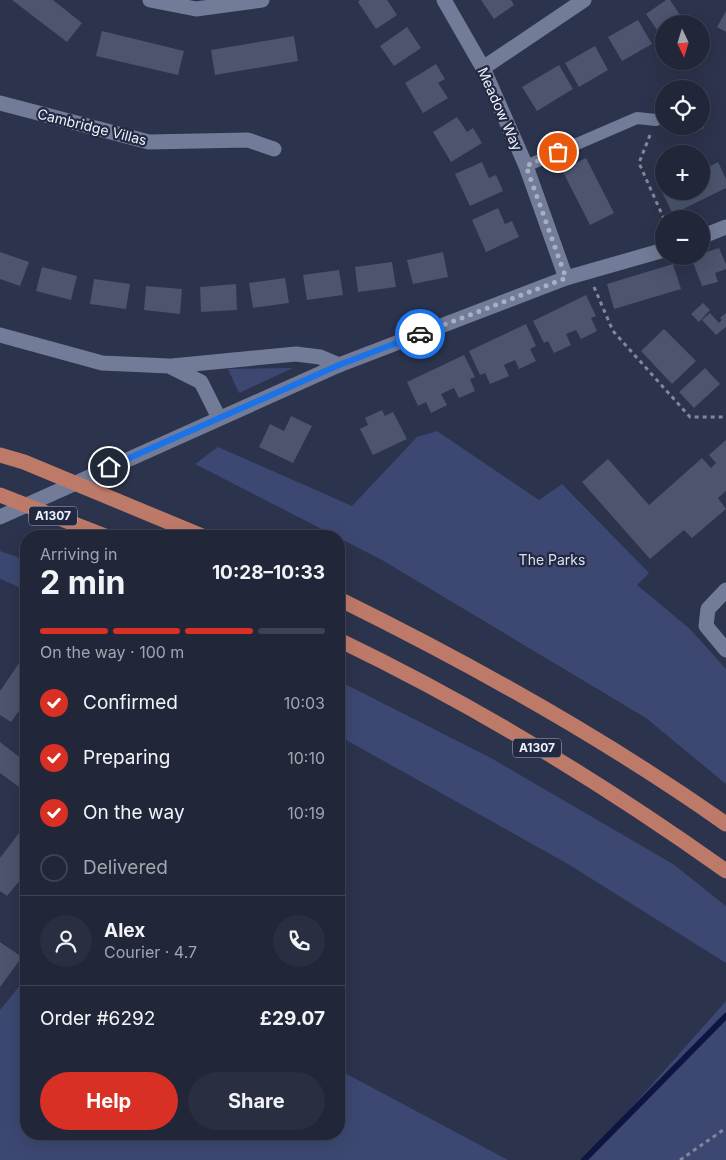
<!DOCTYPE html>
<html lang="en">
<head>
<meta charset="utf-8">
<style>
	:root { --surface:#212639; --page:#292e41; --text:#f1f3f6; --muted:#a2a5ae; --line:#3e4353; --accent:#d93025 }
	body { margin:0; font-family:Inter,sans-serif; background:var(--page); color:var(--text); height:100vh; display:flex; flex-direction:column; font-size:19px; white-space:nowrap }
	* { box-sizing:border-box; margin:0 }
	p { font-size:16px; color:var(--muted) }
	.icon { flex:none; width:28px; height:28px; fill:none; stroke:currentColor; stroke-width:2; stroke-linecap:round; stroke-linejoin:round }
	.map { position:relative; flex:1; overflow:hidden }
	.drawer { position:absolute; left:20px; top:530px; width:325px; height:610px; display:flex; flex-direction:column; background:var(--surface); border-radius:20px; box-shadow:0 5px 20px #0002,0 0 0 1px var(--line) }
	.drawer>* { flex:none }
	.needle { width:32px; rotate:176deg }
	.tools { position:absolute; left:655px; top:15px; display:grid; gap:10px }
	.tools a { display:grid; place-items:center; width:55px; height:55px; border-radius:50%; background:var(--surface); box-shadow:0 5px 20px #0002,0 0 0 1px var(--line); font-size:25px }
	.pin { position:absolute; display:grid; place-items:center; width:42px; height:42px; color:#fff; margin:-21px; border:2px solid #fff; border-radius:50%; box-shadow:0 1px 5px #0007 }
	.courier { position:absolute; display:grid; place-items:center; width:50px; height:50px; margin:-25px; border:4px solid #1a73e8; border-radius:50%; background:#fff; color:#222; box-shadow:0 1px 6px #0007 }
	.overview em { font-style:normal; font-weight:700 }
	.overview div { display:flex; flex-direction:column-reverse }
	.overview { display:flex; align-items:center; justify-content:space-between; height:85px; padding:0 20px }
	h1 { font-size:32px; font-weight:700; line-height:38px }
	.bar { display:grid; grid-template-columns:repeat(4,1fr); gap:8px 5px; align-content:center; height:60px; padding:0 20px }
	.bar i { height:6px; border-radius:4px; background:var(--line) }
	.bar .selected { background:var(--accent) }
	.bar p { grid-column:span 4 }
	.line { display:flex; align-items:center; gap:12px; padding:0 20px; border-top:1px solid var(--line) }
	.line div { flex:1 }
	.round { display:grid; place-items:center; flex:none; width:52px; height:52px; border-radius:26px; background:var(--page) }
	ol { padding:0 20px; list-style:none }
	li { display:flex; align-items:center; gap:15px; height:55px }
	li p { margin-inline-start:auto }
	li .icon { padding:5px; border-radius:50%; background:var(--accent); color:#fff; stroke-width:4 }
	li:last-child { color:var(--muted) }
	li i { width:28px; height:28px; border:2px solid var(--line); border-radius:50% }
	.action { display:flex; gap:10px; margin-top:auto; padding:10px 20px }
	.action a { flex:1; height:58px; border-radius:30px; background:var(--accent); color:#fff; font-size:20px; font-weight:700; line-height:58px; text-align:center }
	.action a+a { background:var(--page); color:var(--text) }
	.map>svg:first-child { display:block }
	.green { fill:#3c4872 }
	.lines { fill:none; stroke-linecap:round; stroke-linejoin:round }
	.stream { stroke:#0f1543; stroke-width:6 }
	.building { fill:#4c546e }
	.path { stroke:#82889c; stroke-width:3; stroke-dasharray:4 4; stroke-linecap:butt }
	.lane { stroke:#727b97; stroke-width:12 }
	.street { stroke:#727b97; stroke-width:15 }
	.secondary { stroke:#727b97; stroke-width:15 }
	.primary { stroke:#be7a69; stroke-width:15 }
	.done { stroke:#a9aec0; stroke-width:5; stroke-dasharray:0 9 }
	.route { stroke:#1a73e8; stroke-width:6 }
	.labels { text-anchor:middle; stroke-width:4.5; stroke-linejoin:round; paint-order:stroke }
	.shield { fill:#232941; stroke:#b0b5c5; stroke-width:1 }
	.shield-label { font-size:12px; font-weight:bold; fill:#edf1fe }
	.street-label { font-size:14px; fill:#edf1fe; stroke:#232941 }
	.park-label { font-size:14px; fill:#dbe0f1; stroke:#232941 }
</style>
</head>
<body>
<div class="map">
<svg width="726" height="1160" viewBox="0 0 726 1160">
	<rect width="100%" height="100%" fill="#2c334c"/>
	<path class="green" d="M293,368L239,393L228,369Z
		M437,431L539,500L562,484L649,573L637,585L690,629L726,669V784L646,718L382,560L195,464L218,447L352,506L417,437Z
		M0,551L26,560V590L0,579Z
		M339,681L491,758L673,864L726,906V963L568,864L339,736Z
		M26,978V1134H339V1070L508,1160H0V1010Z
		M726,1001V1160H585Z"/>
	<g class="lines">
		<path class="stream" d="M584,1160L726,1016"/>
	</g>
	<path class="building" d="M12,0H53L82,23L67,42Z
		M360,0H387L397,15L376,29L358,2Z
		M481,0H511L514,5L494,19Z
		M666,0H670L686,24H664V40L646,14Z
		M726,11V32L717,27Z
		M638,20L652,44L622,61L608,37Z
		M407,27L421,48L394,66L380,46Z
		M102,31L184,51L178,75L96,56Z
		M294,36L298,61L215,75L211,50Z
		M595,46L608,70L579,87L565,63Z
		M436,64L445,79L438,83L448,98L423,113L405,83Z
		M559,65L573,89L537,111L522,87Z
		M457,117L467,132L473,128L482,143L451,162L433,132Z
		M701,123L704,128L692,134L687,126H701Z
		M586,158L614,213L590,225L562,170Z
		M482,162L489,178L496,175L503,191L470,206L455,174Z
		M718,162L726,179V188L673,214L661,190L701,191V171Z
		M498,208L505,224L512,221L519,237L486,252L472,220Z
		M719,248L726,264V269L715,273L718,282L702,286L691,257L701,256V254Z
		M0,252L29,262L20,286L0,279Z
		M443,252L448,277L413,284L407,260Z
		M392,262L396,287L358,292L355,267Z
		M673,264L681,289L614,309L607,284Z
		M42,267L77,276L71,300L36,291Z
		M339,270L343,295L307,300L303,275Z
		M285,278L289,303L253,308L249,283Z
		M94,279L130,284L126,309L90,304Z
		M236,284L237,310L201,312L200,287Z
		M146,286L182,289L180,314L144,310Z
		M586,295L596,316L591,318L597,331L581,339L576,330L566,334L571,345L554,353L548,341L544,343L533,321Z
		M703,303L710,310L699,322L691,314Z
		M710,313L719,323L722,320L720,318L726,313V327L716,335L702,320Z
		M526,324L536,346L530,349L536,361L519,369L515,360L504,365L509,376L490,384L485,373L480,375L469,351Z
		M664,329L696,361L672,384L641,351Z
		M464,355L475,377L470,379L475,391L459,398L454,388L441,394L447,405L431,413L426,402L418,406L407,382Z
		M705,368L720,384L694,408L679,392Z
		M382,410L385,416L393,412L407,439L373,455L360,429L368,425L365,418Z
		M291,416L312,426L293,463L259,447L270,424L284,431Z
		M726,440V491L718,498L726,509L692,538L684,530L650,559L582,482L608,459L649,505L702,458L711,468L716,463L709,455Z
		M26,653V701L11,722L0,715V691Z
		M0,742L26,762V792L0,773Z
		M26,824V873L7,896L0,891V858Z
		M0,942L22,957L0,987Z"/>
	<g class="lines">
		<path class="path" d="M650,135L639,163L664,219
			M594,287L613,331L690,417H726
			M680,1160L726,1128"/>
		<path class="lane" d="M526,166L637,118L656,120"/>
		<path class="street" d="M150,0L196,9L262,0
			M444,0L483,68L526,166L566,278
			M483,68L584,0
			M0,103L149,142L248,140L274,149
			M0,335L102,363L169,366L201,382L219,418
			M172,366L296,354L320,357L339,365
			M726,590L708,609L706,626L726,650"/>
		<path class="secondary" d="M701,237L726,227
			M0,517L339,365L566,278L664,250"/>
		<path class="primary" d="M0,455L24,462L202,536
			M0,495L105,536
			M339,599C473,665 604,738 726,824
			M339,640C474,705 604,784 726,871"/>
	</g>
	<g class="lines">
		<path class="done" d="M420,334L566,278L526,166L558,152"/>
		<path class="route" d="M109,467L339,365L420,334"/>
	</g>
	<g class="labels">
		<g class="shield">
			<rect x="29" y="506.5" width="48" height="19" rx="4"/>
			<rect x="513" y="738.5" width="48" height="19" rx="4"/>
		</g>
		<g class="shield-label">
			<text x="53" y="520">A1307</text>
			<text x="537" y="752">A1307</text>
		</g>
		<g class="street-label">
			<text transform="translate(500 109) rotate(66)" y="5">Meadow Way</text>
			<text transform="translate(92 127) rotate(14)" y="5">Cambridge Villas</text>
		</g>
		<g class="park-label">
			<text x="552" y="565">The Parks</text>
		</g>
	</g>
</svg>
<div class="tools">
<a><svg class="needle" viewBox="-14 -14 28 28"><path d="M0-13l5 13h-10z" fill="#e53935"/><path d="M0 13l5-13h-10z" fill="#a2a5ae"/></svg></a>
<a><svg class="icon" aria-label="locate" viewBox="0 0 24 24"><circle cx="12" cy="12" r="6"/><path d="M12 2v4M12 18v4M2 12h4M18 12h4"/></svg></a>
<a>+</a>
<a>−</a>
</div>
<div class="pin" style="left:558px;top:152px;background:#ea580c"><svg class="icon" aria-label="bag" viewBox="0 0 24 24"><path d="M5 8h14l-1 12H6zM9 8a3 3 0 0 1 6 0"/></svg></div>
<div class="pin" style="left:109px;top:467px;background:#1f2937"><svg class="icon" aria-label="home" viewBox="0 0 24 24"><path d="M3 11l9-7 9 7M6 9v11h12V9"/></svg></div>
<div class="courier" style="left:420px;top:334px"><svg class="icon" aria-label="car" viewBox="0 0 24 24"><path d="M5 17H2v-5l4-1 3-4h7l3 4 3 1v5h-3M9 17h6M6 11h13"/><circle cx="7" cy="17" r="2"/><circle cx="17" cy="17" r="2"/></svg></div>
<section class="drawer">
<div class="overview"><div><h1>2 min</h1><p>Arriving in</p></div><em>10:28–10:33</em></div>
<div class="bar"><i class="selected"></i><i class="selected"></i><i class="selected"></i><i></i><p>On the way · 100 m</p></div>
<ol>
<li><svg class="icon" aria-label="check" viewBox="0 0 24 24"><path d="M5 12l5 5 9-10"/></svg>Confirmed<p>10:03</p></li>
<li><svg class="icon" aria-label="check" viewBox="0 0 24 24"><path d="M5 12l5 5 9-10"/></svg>Preparing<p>10:10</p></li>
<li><svg class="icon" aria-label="check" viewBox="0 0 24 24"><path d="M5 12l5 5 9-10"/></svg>On the way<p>10:19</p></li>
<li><i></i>Delivered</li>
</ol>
<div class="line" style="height:90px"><a class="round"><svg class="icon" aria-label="person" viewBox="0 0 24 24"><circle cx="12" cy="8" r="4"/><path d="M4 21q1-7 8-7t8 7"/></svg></a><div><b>Alex</b><p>Courier · 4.7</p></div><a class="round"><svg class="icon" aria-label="phone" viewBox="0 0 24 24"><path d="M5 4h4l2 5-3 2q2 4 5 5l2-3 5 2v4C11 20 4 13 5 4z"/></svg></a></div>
<div class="line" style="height:65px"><div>Order #6292</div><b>£29.07</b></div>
<div class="action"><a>Help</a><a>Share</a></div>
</section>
</div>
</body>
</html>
